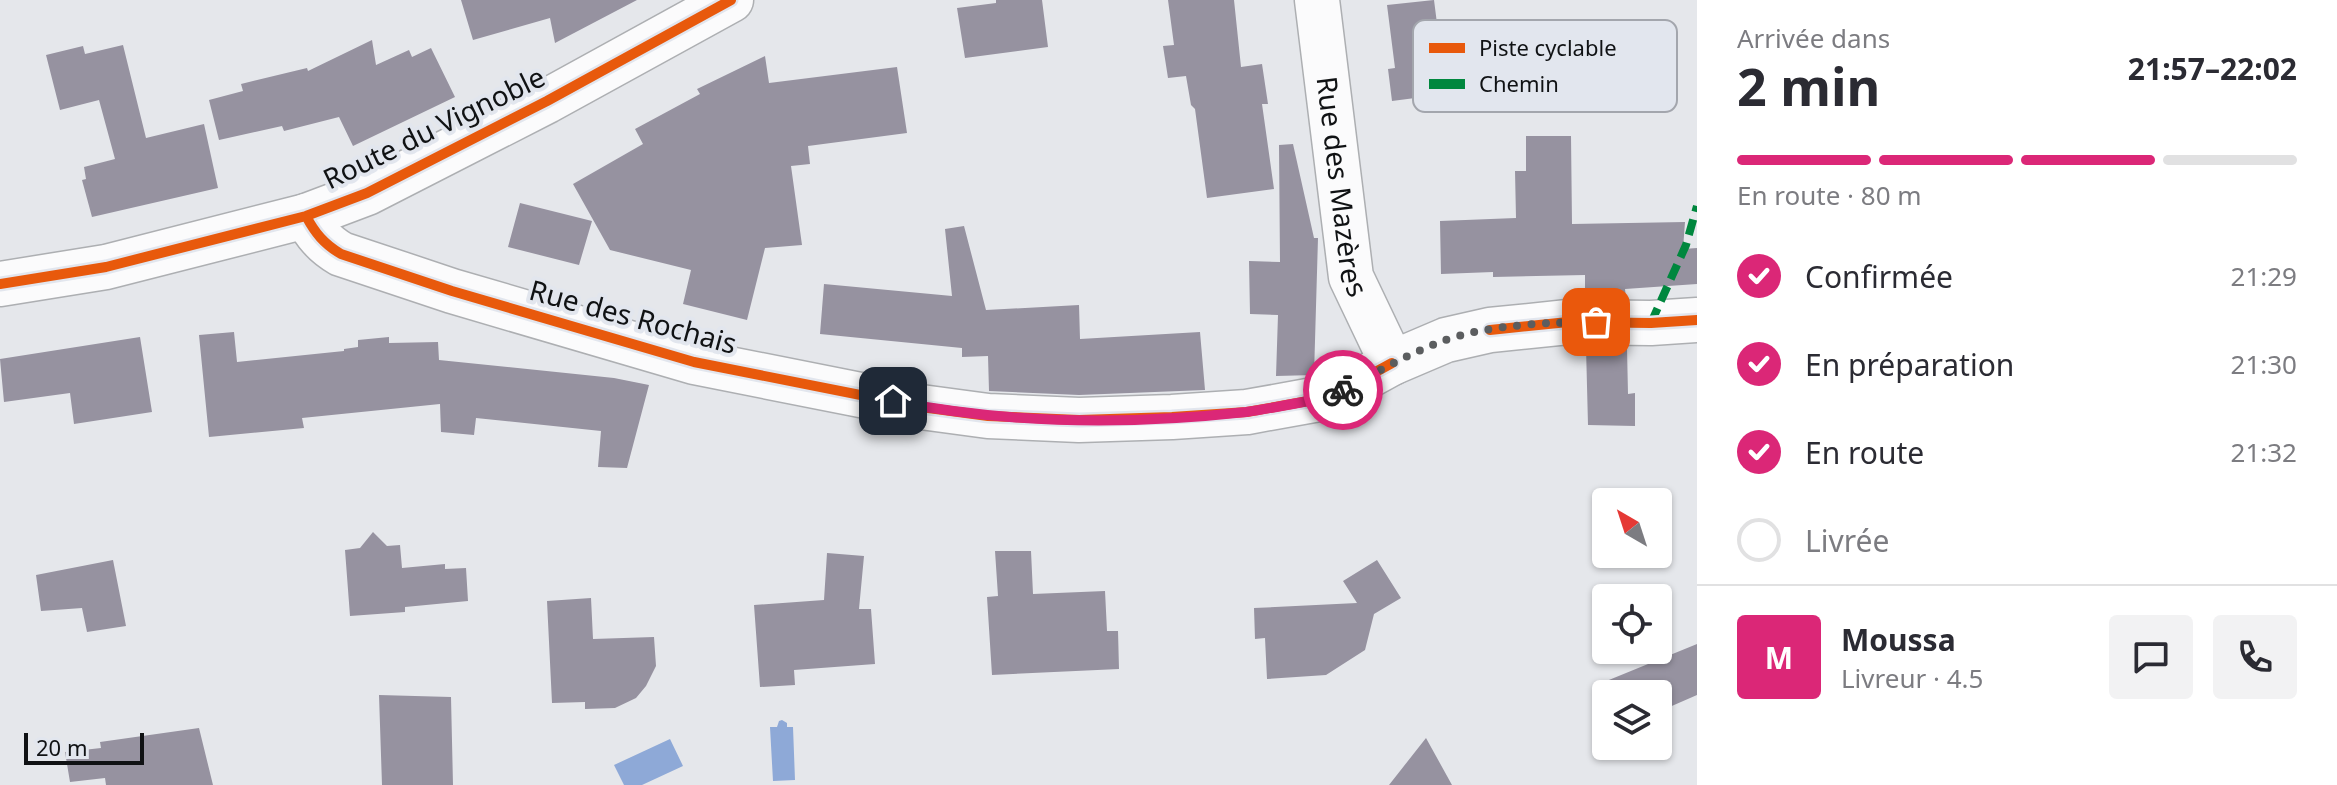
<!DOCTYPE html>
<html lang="fr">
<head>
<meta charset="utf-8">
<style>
	:root { --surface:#fff; --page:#f2f2f3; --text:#2b2b33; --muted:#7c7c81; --line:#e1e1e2; --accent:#db2777 }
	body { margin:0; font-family:"Noto Sans",sans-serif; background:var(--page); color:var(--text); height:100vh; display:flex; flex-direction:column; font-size:30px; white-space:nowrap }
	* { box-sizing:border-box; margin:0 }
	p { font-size:26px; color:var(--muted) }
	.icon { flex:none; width:44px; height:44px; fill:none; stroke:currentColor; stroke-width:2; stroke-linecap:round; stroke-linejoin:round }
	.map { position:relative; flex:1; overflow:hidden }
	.side { display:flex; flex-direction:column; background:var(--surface); width:640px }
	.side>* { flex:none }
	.needle { width:52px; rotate:321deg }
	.buttons { position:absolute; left:1592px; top:488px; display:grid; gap:16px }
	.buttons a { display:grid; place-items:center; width:80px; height:80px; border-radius:8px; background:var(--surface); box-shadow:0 2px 6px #0004; font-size:40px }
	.scale { position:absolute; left:24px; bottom:20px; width:120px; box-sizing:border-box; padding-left:8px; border:4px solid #101214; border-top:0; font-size:22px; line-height:28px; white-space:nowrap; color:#101214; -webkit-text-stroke:6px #e2e6ee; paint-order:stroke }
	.pin { position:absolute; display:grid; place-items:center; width:68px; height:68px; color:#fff; margin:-34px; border-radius:16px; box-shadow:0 4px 12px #0006 }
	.courier { position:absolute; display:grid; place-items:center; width:80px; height:80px; margin:-40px; border:6px solid #db2777; border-radius:50%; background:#fff; color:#222; box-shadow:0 2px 10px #0007 }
	.overview em { font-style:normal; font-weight:700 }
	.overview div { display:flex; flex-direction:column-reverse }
	.overview { display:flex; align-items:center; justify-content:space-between; height:136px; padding:0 40px }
	h1 { font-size:52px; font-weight:700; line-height:60px }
	.bar { display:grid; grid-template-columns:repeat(4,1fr); gap:12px 8px; align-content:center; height:96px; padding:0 40px }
	.bar i { height:10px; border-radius:6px; background:var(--line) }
	.bar .on { background:var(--accent) }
	.bar p { grid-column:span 4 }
	.line { display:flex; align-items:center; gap:20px; padding:0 40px; border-top:2px solid var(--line) }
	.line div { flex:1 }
	.round { display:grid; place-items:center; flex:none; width:84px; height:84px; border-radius:8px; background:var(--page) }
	ol { padding:0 40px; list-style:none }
	li { display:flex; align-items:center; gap:24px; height:88px }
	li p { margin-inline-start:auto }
	li .icon { padding:8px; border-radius:50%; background:var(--accent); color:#fff; stroke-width:4 }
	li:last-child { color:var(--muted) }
	li i { width:44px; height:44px; border:4px solid var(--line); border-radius:50% }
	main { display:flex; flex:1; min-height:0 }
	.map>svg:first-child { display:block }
	.water { fill:#8ea9d7 }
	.building { fill:#9692a0 }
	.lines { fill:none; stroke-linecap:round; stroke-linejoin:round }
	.minor-casing { stroke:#adafb2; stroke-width:47 }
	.minor { stroke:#fbfbfc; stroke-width:44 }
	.quiet { stroke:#00873e; stroke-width:8; stroke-dasharray:16 8; stroke-linecap:butt }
	.cycleway-casing { stroke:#e2e6ee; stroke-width:15 }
	.cycleway { stroke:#e8590c; stroke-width:10 }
	.done { stroke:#5b5d5f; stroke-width:8; stroke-dasharray:0 14.4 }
	.route { stroke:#db2777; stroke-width:10 }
	.labels { text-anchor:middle; stroke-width:8; stroke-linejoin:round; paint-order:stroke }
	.street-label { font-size:28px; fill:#101214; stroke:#e2e6ee }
	.key { fill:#e2e6ee; stroke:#a3a6ad; stroke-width:2 }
	.key-label { font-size:22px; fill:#101214 }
</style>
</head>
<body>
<main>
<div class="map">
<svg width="1697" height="785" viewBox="0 0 1697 785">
	<rect width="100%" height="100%" fill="#e5e7eb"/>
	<path class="water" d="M782,720L787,723V727H793L795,780L773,781L770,727H777L779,721Z
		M670,739L683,766L642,785H624L614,765Z"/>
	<path class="building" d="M461,0H637L555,43L550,18L473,40Z
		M996,0H1042L1048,47L965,58L957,8L996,3Z
		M1168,0H1234L1241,67L1262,64L1268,104H1262L1274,189L1207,198L1195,109L1191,105L1186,76L1168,78L1163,46L1174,45Z
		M1434,0L1446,94L1392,101L1388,69L1395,68L1387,5Z
		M372,40L376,65L409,50L412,57L431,48L455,97L353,146L339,117L284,131L282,126L219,140L209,100L243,91L241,84L307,68L308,71Z
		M123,45L146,138L204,124L218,188L92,217L82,180L86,179L84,167L115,159L99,100L60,110L46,55L83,46L85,54Z
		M765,56L769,83L897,67L907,133L808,146L810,164L791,166L802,245L765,248L747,320L683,304L691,270L610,250L573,184L643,144L635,129L700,94L697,89Z
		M1526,136H1571L1572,224L1685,222L1683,249L1697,248V284L1625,289L1626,298L1585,297V275L1493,277V272L1441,274L1440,221L1516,218L1515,171H1526Z
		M1293,144L1314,238H1318L1314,375L1276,376L1278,315L1250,314L1249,261L1280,262L1279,145Z
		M520,203L592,221L579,265L508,247Z
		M964,226L986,310L1079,305L1080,339L1200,332L1205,390L1079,395L989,391L988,356L962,357V348L820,334L824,284L952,296L945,229Z
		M234,332L237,362L344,351V349L358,347V340L389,337V343L438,342L439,360L614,378L649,385L627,468L598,467L601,431L476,418L474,435L441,432L440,404L302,418L304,428L209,437L199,335Z
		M140,337L152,412L74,424L70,393L4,402L0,359Z
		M1586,347L1627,348L1628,394L1635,393V426L1588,425Z
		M373,532L387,546L400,545L402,568L445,564V569L466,568L468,601L405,607V612L350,616L345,550L360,548Z
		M995,551H1031L1033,594L1105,591L1107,631H1118L1119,669L992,675L987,597L998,596Z
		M827,553L864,556L859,609H871L875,664L794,670L795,685L760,687L754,605L824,600Z
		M113,560L126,626L87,632L82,608L41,611L36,575Z
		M1377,560L1401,598L1374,614L1365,650L1326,675L1267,679L1265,638L1255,639L1254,608L1357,603L1343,581Z
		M591,598L593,639L654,637L656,666L646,686L636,698L615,708L585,709V702L552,703L547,601Z
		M1697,644V695L1658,712V694H1606V700L1604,682Z
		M379,695L451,697L453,785H382Z
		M199,728L213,785H106L105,778L70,782L65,752L101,748L100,742Z
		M1426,738L1452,785H1389Z"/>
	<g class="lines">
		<g class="minor-casing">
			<g id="minor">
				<path id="s1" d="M1317,0L1351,277L1392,363"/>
				<path d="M306,216C315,233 324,244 341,254L452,291L694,362L921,407L988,416L1079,420L1172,417L1247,412L1330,397L1392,363L1446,340L1490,330L1568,322L1651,323L1697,320"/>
				<path d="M0,284L106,267L306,216L367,193L547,101L731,0"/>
			</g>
		</g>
		<use href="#minor" class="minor"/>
		<path class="quiet" d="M1651,323L1686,245L1697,206"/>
		<g class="cycleway-casing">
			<path id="cycleway" d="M306,216C315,233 324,244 341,254L452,291L694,362L921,407L988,416L1079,420L1172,417L1247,412L1330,397L1392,363
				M0,284L106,267L306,216L367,193L547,101L731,0
				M1490,330L1568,322L1651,323L1697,320"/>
		</g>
		<use href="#cycleway" class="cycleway"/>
	</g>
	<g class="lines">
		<path class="done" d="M1343,390C1375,373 1408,354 1443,341C1484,325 1552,322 1596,322"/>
		<path class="route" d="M893,401C1008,424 1129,425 1246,412C1274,408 1302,402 1330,397L1343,390"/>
	</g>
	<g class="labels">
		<g class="street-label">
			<text transform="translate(434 128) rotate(-26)" y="10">Route du Vignoble</text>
			<text dy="10" stroke="none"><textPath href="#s1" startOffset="188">Rue des Mazères</textPath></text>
			<text transform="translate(633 317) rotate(15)" y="10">Rue des Rochais</text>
		</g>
	</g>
	<rect x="1413" y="20" width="264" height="92" rx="12" class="key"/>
	<rect x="1429" y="43" width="36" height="10" fill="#e8590c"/>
	<rect x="1429" y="79" width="36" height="10" fill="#00873e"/>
	<g class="key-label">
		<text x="1479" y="56">Piste cyclable</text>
		<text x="1479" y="92">Chemin</text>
	</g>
</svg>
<div class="buttons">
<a><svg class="needle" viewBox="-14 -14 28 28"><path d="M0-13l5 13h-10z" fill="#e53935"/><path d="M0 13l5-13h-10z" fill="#7c7c81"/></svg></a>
<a><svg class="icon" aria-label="locate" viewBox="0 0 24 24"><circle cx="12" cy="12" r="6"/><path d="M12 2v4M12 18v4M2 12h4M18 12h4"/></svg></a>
<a><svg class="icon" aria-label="layers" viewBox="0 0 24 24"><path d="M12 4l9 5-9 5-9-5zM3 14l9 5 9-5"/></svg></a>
</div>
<div class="scale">20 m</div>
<div class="pin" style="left:1596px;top:322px;background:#ea580c"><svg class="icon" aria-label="bag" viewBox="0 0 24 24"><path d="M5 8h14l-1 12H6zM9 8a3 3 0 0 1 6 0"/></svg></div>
<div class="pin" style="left:893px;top:401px;background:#1f2937"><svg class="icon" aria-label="home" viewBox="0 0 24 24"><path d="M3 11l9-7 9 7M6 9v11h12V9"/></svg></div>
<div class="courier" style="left:1343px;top:390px"><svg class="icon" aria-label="bike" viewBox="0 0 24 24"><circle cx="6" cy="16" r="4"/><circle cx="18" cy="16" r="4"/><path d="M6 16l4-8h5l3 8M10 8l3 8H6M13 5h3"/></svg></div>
</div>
<section class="side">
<div class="overview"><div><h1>2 min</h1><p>Arrivée dans</p></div><em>21:57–22:02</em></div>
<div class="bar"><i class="on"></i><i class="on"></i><i class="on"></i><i></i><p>En route · 80 m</p></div>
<ol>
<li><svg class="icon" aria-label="check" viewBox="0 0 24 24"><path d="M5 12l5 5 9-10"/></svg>Confirmée<p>21:29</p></li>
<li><svg class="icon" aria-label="check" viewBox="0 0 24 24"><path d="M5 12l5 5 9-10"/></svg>En préparation<p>21:30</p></li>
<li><svg class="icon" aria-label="check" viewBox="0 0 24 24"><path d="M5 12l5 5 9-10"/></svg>En route<p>21:32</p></li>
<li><i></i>Livrée</li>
</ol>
<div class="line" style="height:144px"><b class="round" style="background:var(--accent);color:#fff">M</b><div><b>Moussa</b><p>Livreur · 4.5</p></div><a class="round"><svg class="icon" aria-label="chat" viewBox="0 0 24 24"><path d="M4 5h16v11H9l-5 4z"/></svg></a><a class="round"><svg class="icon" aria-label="phone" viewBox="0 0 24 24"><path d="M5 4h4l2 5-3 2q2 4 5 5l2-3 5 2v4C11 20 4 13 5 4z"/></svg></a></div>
</section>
</main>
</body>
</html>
